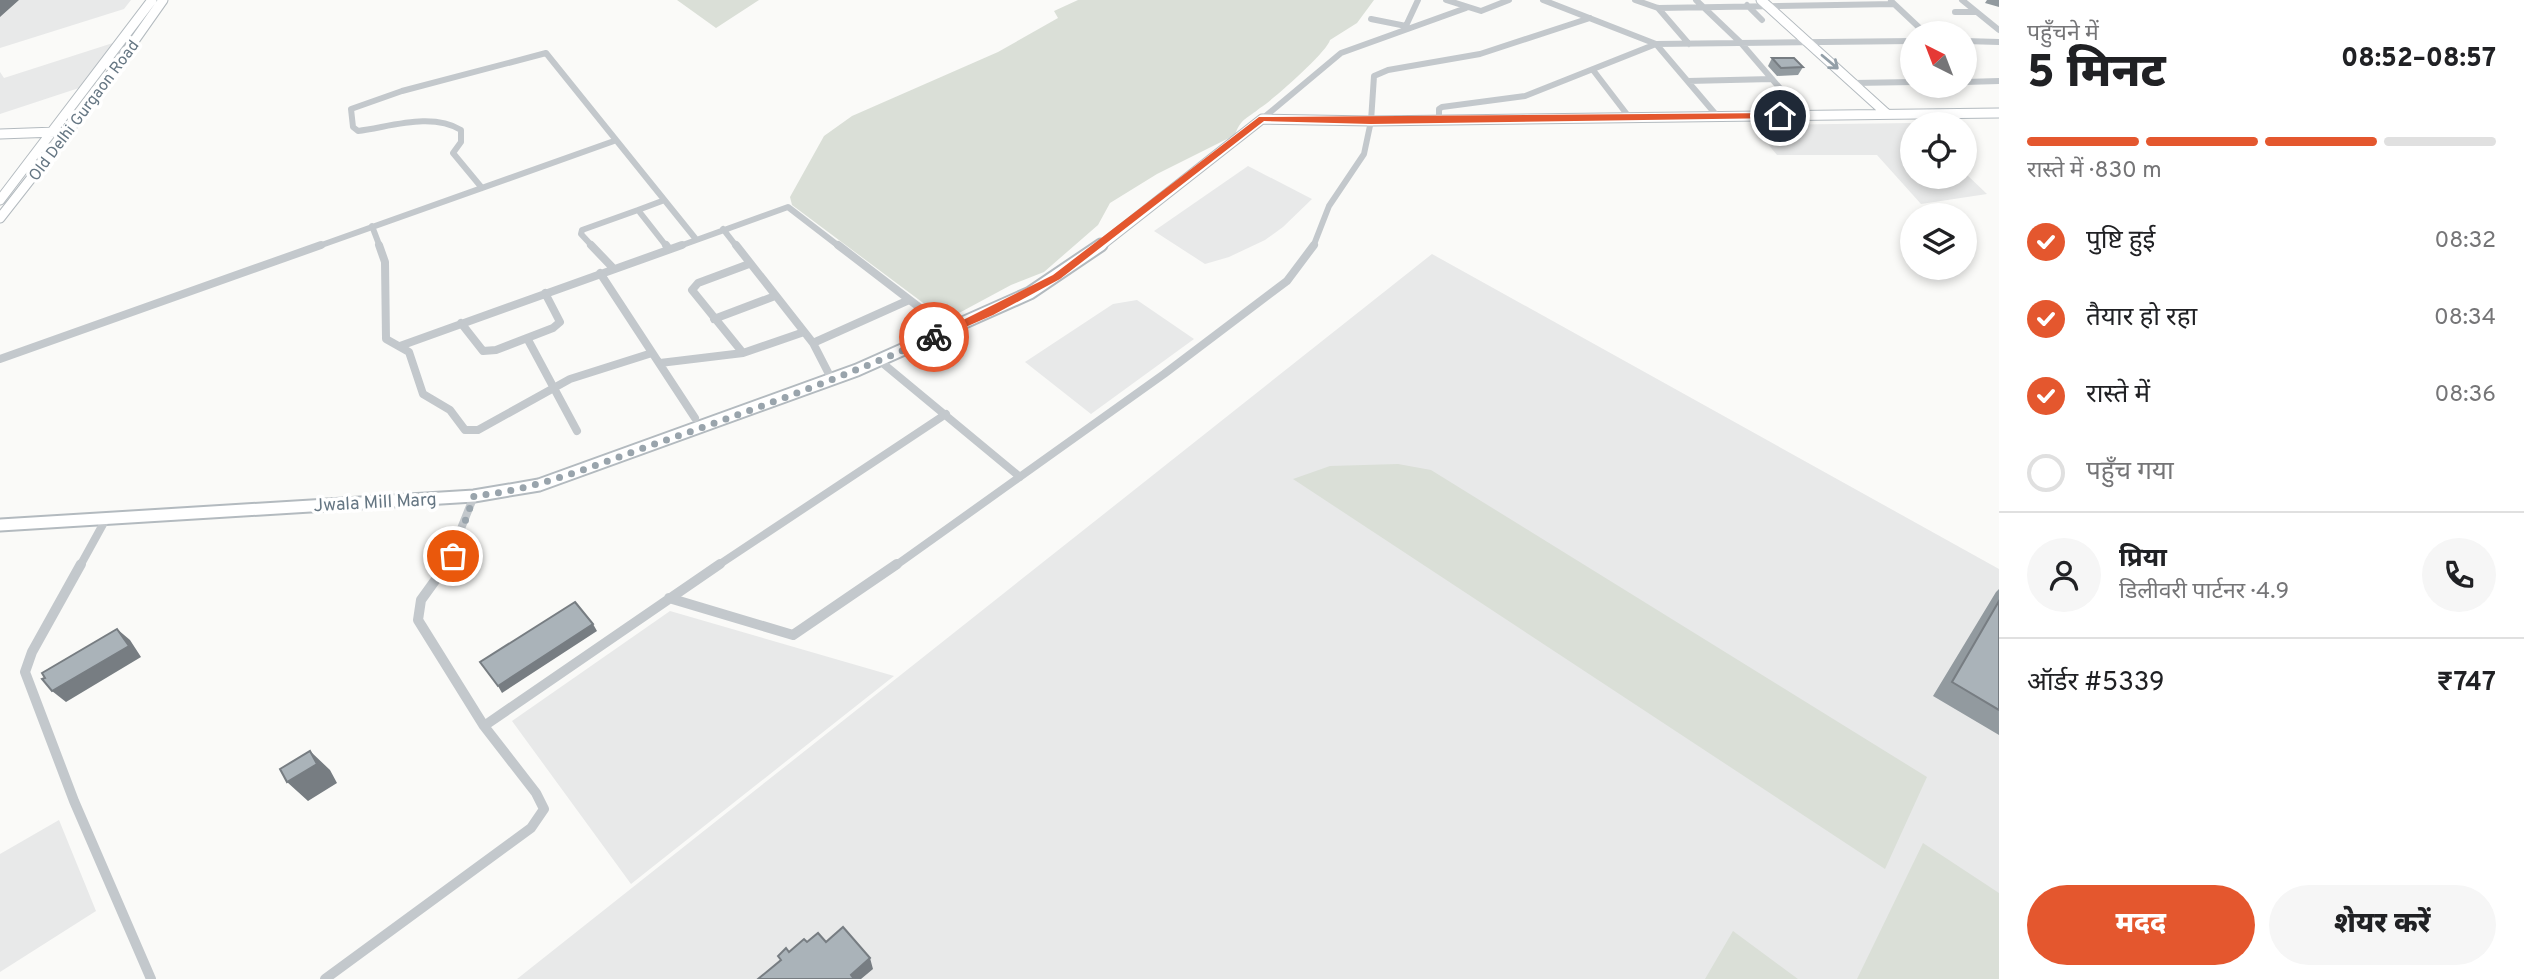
<!DOCTYPE html>
<html lang="hi">
<head>
<meta charset="utf-8">
<style>
	:root { --surface:#fff; --page:#f6f6f6; --text:#202124; --muted:#757577; --line:#e0e0e0; --accent:#e4572e }
	body { margin:0; font-family:Overpass,"Noto Sans Devanagari",sans-serif; background:var(--page); color:var(--text); height:100vh; display:flex; flex-direction:column; font-size:26px; white-space:nowrap }
	* { box-sizing:border-box; margin:0 }
	p { font-size:23px; color:var(--muted) }
	.icon { flex:none; width:38px; height:38px; fill:none; stroke:currentColor; stroke-width:2; stroke-linecap:round; stroke-linejoin:round }
	.map { position:relative; flex:1; overflow:hidden }
	.sheet { display:flex; flex-direction:column; background:var(--surface); width:525px }
	.sheet>* { flex:none }
	.needle { width:46px; rotate:318deg }
	.buttons { position:absolute; left:1900px; top:21px; display:grid; gap:14px }
	.buttons a { display:grid; place-items:center; width:77px; height:77px; border-radius:50%; background:var(--surface); box-shadow:0 4px 10px #0003; font-size:35px }
	.pin { position:absolute; display:grid; place-items:center; width:60px; height:60px; color:#fff; margin:-30px; border:4px solid #fff; border-radius:50%; box-shadow:0 2px 7px #0007 }
	.courier { position:absolute; display:grid; place-items:center; width:70px; height:70px; margin:-35px; border:5px solid #e4572e; border-radius:50%; background:#fff; color:#222; box-shadow:0 2px 9px #0007 }
	.headline em { font-style:normal; font-weight:800 }
	.headline div { display:flex; flex-direction:column-reverse }
	.headline { display:flex; align-items:center; justify-content:space-between; height:119px; padding:0 28px }
	h1 { font-size:46px; font-weight:800; line-height:52px }
	.bar { display:grid; grid-template-columns:repeat(4,1fr); gap:10px 7px; align-content:center; height:84px; padding:0 28px }
	.bar i { height:9px; border-radius:5px; background:var(--line) }
	.bar .active { background:var(--accent) }
	.bar p { grid-column:span 4 }
	.line { display:flex; align-items:center; gap:18px; padding:0 28px; border-top:2px solid var(--line) }
	.line div { flex:1 }
	.round { display:grid; place-items:center; flex:none; width:74px; height:74px; border-radius:37px; background:var(--page) }
	ol { padding:0 28px; list-style:none }
	li { display:flex; align-items:center; gap:21px; height:77px }
	li p { margin-inline-start:auto }
	li .icon { padding:7px; border-radius:50%; background:var(--accent); color:#fff; stroke-width:4 }
	li:last-child { color:var(--muted) }
	li i { width:38px; height:38px; border:4px solid var(--line); border-radius:50% }
	.action { display:flex; gap:14px; margin-top:auto; padding:14px 28px }
	.action a { flex:1; height:80px; border-radius:42px; background:var(--accent); color:#fff; font-size:28px; font-weight:800; line-height:80px; text-align:center }
	.action a+a { background:var(--page); color:var(--text) }
	main { display:flex; flex:1; min-height:0 }
	.map>svg:first-child { display:block }
	.built { fill:#e8e9e9 }
	.green { fill:#dadfd7 }
	.lines { fill:none; stroke-linecap:round; stroke-linejoin:round }
	.secondary-far1-casing { stroke:#b3babf; stroke-width:11 }
	.secondary-casing { stroke:#b3babf; stroke-width:15 }
	.street-far2 { stroke:#c3c8cc; stroke-width:6 }
	.street-far1 { stroke:#c3c8cc; stroke-width:8 }
	.street { stroke:#c3c8cc; stroke-width:10 }
	.secondary-far1 { stroke:#fff; stroke-width:9 }
	.secondary { stroke:#fff; stroke-width:11 }
	.wall { fill:#929a9f }
	.shaded-wall { fill:#777d82 }
	.building { fill:#aab3b9; stroke:#777d82; stroke-width:2 }
	.oneway { stroke:#939fa8 }
	.route { fill:#e4572e }
	.done { stroke:#99a4ac; stroke-width:7; stroke-dasharray:0 12.6 }
	.labels { text-anchor:middle; stroke-width:7; stroke-linejoin:round; paint-order:stroke }
	.far-street-label { font-size:16px; fill:#657683; stroke:#fff }
	.street-label { font-size:18px; fill:#657683; stroke:#fff }
</style>
</head>
<body>
<main>
<div class="map">
<svg width="1999" height="979" viewBox="0 0 1999 979">
	<rect width="100%" height="100%" fill="#fafaf8"/>
	<path class="built" d="M0,0H131L124,9L0,48Z
		M116,42L85,86L0,114V72L4,78Z
		M1912,123L1913,177H1965V173L1987,194L1921,204L1877,155H1777L1752,125Z
		M1248,166L1312,199L1283,227L1265,240L1229,257L1205,264L1154,231Z
		M1432,254L1999,569V979H517Z
		M1137,300L1194,339L1091,414L1025,362L1113,304Z
		M670,611L894,676L631,884L512,721Z
		M59,820L96,911L0,972V854Z"/>
	<path class="green" d="M677,0H759L716,28Z
		M1078,0H1374L1357,23L1330,40C1327,52 1274,99 1260,108C1248,118 1240,119 1235,135L1157,174L1110,203L1098,225L1044,272L1011,285L946,320L792,205L790,197L824,136L852,116L998,52L1058,18L1054,11Z
		M1398,464L1431,470L1927,777L1885,869L1293,479L1330,466Z
		M1923,843L1999,893V979H1857Z
		M1733,931L1798,979H1705Z"/>
	<g class="lines">
		<g class="secondary-far1-casing">
			<path id="secondary-far1" d="M1761,0L1887,114
				M0,134L56,132
				M0,200L152,0
				M0,218L94,98L163,0
				M1099,247L1262,119L1371,121L1999,113"/>
		</g>
		<g class="secondary-casing">
			<path id="secondary" d="M0,525L474,496L539,485L857,370L1030,293L1101,245"/>
		</g>
		<path class="street-far2" d="M1446,0L1481,11L1509,0
			M1543,0L1656,44L1718,117
			M1635,0L1658,8L1894,4
			M1696,0L1741,43L1803,115
			M1962,0L1999,30
			M1891,1L1925,33
			M1747,5L1762,20
			M1658,8L1689,44
			M1955,12H1976
			M1371,19L1406,26
			M1404,30L1418,0
			M1965,41L1999,42
			M1593,70L1629,117
			M1688,81L1772,79
			M1965,82L1999,81
			M1854,83L1913,82
			M1262,119L1341,53L1466,8
			M1439,120V109L1442,107L1525,96L1656,44L1913,41
			M482,188L453,153L461,142V130C431,112 390,127 358,131L353,127L351,109L402,91L546,53L695,238
			M638,210L662,201
			M372,226L380,247
			M723,229L737,247
			M316,247L614,141
			M593,247L581,234L582,230L638,210L667,247
			M677,247L788,207L840,247
			M1313,247L1329,206L1364,154L1371,121L1374,76L1388,70L1480,54L1590,18"/>
		<path class="street-far1" d="M379,245L385,262L386,339L409,352L423,394L450,410L465,430H478L570,379L652,353
			M591,245L613,268
			M666,245L668,248
			M736,245L813,343L832,380
			M838,245L928,314
			M749,264L698,283L692,290L743,353L804,332
			M600,273L695,418
			M714,319L775,296
			M461,323L483,351L496,350L553,328L560,322L545,293
			M527,338L577,431
			M813,343L909,300
			M400,346L682,245
			M0,359L321,245
			M880,361L1020,477
			M660,363L743,353
			M80,566L107,517
			M446,566L474,496
			M717,566L946,414
			M895,566L1164,374L1287,281L1314,245"/>
		<path class="street" d="M81,564L32,652L25,672L74,801L151,979
			M669,598L793,635L897,564
			M484,726L720,564
			M325,979L531,828L544,809L536,793L484,726L418,620L421,600L447,564"/>
		<use href="#secondary-far1" class="secondary-far1"/>
		<use href="#secondary" class="secondary"/>
	</g>
	<path class="wall" d="M1987,0H1999V7L1985,3Z
		M1772,58L1803,67L1798,75L1777,76L1768,66Z
		M1999,589V735L1933,696L1996,592Z"/>
	<path class="shaded-wall" d="M0,0H19L0,17Z
		M593,624L597,631L502,693L498,686Z
		M117,629L130,640L141,657L66,702L52,691Z
		M310,751L330,770L337,783L308,801L287,782Z
		M870,958L873,969L861,979H853L851,975Z"/>
	<path class="building" d="M1772,58H1794L1803,67L1781,68Z
		M1999,601V710L1952,682Z
		M575,602L593,624L498,686L480,662Z
		M117,629L129,646L52,691L42,679L45,678L42,673Z
		M310,751L317,764L287,782L280,769Z
		M843,927L870,958L851,975L854,979H758L781,960L778,956L786,948L789,952L804,939L807,942L818,933L826,942Z"/>
	<defs><path id="oneway-shaft" d="M-6 0H5M1.5-3L5.5 0L1.5 3" fill="none" stroke-width="1.6" stroke-linecap="round" stroke-linejoin="round" transform="scale(1.75)"/></defs>
	<use class="oneway" href="#oneway-shaft" transform="translate(1830 62) rotate(40)"/>
	<path class="route" d="M1780,113L1783,118L1371,124L1264,121L1060,279L993,315L938,339L929,337L1053,275L1259,117Z"/>
	<g class="lines">
		<path class="done" d="M453,556L474,496C536,490 593,466 652,445C747,412 842,378 934,337"/>
	</g>
	<g class="labels">
		<g class="far-street-label">
			<text transform="translate(83 110) rotate(-53)" y="6">Old Delhi Gurgaon Road</text>
		</g>
		<g class="street-label">
			<text transform="translate(375 502) rotate(-3)" y="6">Jwala Mill Marg</text>
		</g>
	</g>
</svg>
<div class="buttons">
<a><svg class="needle" viewBox="-14 -14 28 28"><path d="M0-13l5 13h-10z" fill="#e53935"/><path d="M0 13l5-13h-10z" fill="#757577"/></svg></a>
<a><svg class="icon" aria-label="locate" viewBox="0 0 24 24"><circle cx="12" cy="12" r="6"/><path d="M12 2v4M12 18v4M2 12h4M18 12h4"/></svg></a>
<a><svg class="icon" aria-label="layers" viewBox="0 0 24 24"><path d="M12 4l9 5-9 5-9-5zM3 14l9 5 9-5"/></svg></a>
</div>
<div class="pin" style="left:453px;top:556px;background:#ea580c"><svg class="icon" aria-label="bag" viewBox="0 0 24 24"><path d="M5 8h14l-1 12H6zM9 8a3 3 0 0 1 6 0"/></svg></div>
<div class="pin" style="left:1780px;top:116px;background:#1f2937"><svg class="icon" aria-label="home" viewBox="0 0 24 24"><path d="M3 11l9-7 9 7M6 9v11h12V9"/></svg></div>
<div class="courier" style="left:934px;top:337px"><svg class="icon" aria-label="bike" viewBox="0 0 24 24"><circle cx="6" cy="16" r="4"/><circle cx="18" cy="16" r="4"/><path d="M6 16l4-8h5l3 8M10 8l3 8H6M13 5h3"/></svg></div>
</div>
<section class="sheet">
<div class="headline"><div><h1>5 मिनट</h1><p>पहुँचने में</p></div><em>08:52–08:57</em></div>
<div class="bar"><i class="active"></i><i class="active"></i><i class="active"></i><i></i><p>रास्ते में · 830 m</p></div>
<ol>
<li><svg class="icon" aria-label="check" viewBox="0 0 24 24"><path d="M5 12l5 5 9-10"/></svg>पुष्टि हुई<p>08:32</p></li>
<li><svg class="icon" aria-label="check" viewBox="0 0 24 24"><path d="M5 12l5 5 9-10"/></svg>तैयार हो रहा<p>08:34</p></li>
<li><svg class="icon" aria-label="check" viewBox="0 0 24 24"><path d="M5 12l5 5 9-10"/></svg>रास्ते में<p>08:36</p></li>
<li><i></i>पहुँच गया</li>
</ol>
<div class="line" style="height:126px"><a class="round"><svg class="icon" aria-label="person" viewBox="0 0 24 24"><circle cx="12" cy="8" r="4"/><path d="M4 21q1-7 8-7t8 7"/></svg></a><div><b>प्रिया</b><p>डिलीवरी पार्टनर · 4.9</p></div><a class="round"><svg class="icon" aria-label="phone" viewBox="0 0 24 24"><path d="M5 4h4l2 5-3 2q2 4 5 5l2-3 5 2v4C11 20 4 13 5 4z"/></svg></a></div>
<div class="line" style="height:91px"><div>ऑर्डर #5339</div><b>₹747</b></div>
<div class="action"><a>मदद</a><a>शेयर करें</a></div>
</section>
</main>
</body>
</html>
